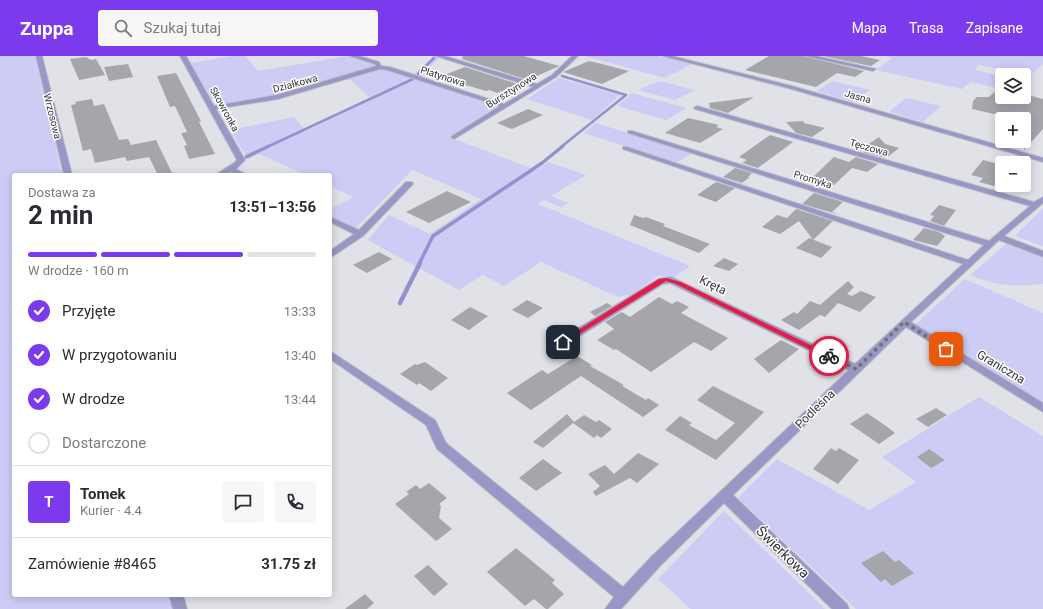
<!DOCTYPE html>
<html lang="pl">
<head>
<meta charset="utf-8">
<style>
	:root { --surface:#fff; --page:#f7f7f7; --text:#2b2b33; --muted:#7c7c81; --line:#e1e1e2; --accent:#7c3aed }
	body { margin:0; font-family:Roboto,sans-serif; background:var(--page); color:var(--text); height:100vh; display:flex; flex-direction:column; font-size:15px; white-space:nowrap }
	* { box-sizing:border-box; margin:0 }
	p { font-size:13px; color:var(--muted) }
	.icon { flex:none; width:22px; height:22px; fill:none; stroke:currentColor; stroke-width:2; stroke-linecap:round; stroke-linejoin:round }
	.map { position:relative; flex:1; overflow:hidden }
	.side { position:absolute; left:12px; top:117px; width:320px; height:424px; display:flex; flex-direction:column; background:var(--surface); border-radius:4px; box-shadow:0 2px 10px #0003 }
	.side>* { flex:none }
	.controls { position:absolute; left:995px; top:12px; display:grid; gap:8px }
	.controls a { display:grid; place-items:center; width:36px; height:36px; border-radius:4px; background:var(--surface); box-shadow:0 2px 10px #0003; font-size:20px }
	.pin { position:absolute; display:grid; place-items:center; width:34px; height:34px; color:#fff; margin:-17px; border-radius:8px; box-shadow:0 2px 6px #0006 }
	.courier { position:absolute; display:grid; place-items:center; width:40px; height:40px; margin:-20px; border:3px solid #e11d48; border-radius:50%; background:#fff; color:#222; box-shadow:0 1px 5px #0007 }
	.head em { font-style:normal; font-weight:700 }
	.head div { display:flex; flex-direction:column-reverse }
	.head { display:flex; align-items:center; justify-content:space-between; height:68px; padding:0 16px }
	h1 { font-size:26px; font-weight:700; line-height:30px }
	.bar { display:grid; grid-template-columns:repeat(4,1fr); gap:6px 4px; align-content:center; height:48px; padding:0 16px }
	.bar i { height:5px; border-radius:3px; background:var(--line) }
	.bar .on { background:var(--accent) }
	.bar p { grid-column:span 4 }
	.line { display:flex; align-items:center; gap:10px; padding:0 16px; border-top:1px solid var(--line) }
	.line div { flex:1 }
	.round { display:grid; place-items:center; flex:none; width:42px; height:42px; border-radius:4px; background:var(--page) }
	ol { padding:0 16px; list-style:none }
	li { display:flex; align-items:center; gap:12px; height:44px }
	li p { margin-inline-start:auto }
	li .icon { padding:4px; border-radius:50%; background:var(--accent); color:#fff; stroke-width:4 }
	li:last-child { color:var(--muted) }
	li i { width:22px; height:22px; border:2px solid var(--line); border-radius:50% }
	header { display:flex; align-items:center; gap:24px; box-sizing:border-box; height:56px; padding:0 20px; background:var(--accent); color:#fff }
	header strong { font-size:19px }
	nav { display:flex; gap:22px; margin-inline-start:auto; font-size:14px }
	.search { width:280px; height:36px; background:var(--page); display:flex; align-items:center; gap:10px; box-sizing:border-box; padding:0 14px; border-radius:4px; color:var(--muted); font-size:15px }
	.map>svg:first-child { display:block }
	.green { fill:#cdccf5 }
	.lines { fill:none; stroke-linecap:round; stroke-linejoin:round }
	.stream-far2 { stroke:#9491cd; stroke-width:2.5 }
	.stream-far1 { stroke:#9491cd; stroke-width:3.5 }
	.stream { stroke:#9491cd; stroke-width:4.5 }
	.building { fill:#a5a5ac }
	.street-casing { stroke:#bfbfc5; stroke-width:2 }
	.street { fill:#9997c5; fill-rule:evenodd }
	.route { fill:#e11d48 }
	.done { stroke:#717176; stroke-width:4; stroke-dasharray:0 7.2 }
	.labels { text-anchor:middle; stroke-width:3; stroke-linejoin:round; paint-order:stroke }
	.far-street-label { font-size:10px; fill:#353538; stroke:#fff }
	.street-label { font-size:12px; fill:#353538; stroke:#fff }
	.near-street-label { font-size:14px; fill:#353538; stroke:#fff }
</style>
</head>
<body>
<header>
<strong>Zuppa</strong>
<div class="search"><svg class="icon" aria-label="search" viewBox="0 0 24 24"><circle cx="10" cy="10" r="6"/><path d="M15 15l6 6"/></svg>Szukaj tutaj</div>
<nav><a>Mapa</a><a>Trasa</a><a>Zapisane</a></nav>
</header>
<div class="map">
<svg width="1043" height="553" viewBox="0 0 1043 553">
	<rect width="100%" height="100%" fill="#e1e1e8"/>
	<path class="green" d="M0,0H35L62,119H14V539H168L172,553H0Z
		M233,0H245L258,15L348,0L376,9L375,12L279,39L225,48L212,43L190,7Z
		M433,0L439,2L421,20L414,18Z
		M584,0H659L692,8L665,22Z
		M887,0H1043V8L1031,19L978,9L975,14L1002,20V33L971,26L962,33L876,14L892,2Z
		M388,13L492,48L495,51V53L449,81L536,114L548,106L586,119L551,140L568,147L561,151L544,144L538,148L690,210L673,222L658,220L632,238L618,241L541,206L504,230L483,219L459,234L368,184L389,159L430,178L481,143L412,114L355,173L330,160V153L354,141L330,130V119H306L259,98L248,103L230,74L294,61L306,75L372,44L350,23L380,14Z
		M559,22L620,39L592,64L527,43Z
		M659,25L695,34L675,44L638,34Z
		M832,25L870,34L853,46L817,35Z
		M632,37L687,52L666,64L617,50Z
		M906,42L941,50L923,66L889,56Z
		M596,67L692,97L676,107L584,77Z
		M1043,152V190L1015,180Z
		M1006,188L1043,202V228C1013,231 998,230 970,219Z
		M965,223L1043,257V346L916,268Z
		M979,341L1043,380V553H856L738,442L777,403L869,454L916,426L882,401Z
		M724,455L825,553H691L658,523Z"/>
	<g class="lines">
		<path class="stream-far2" d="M418,18L434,2
			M267,91L413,23
			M561,91L626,39L562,20"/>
		<path class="stream-far1" d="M246,101L269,90
			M419,208L433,180L542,107L563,90"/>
		<path class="stream" d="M400,247L420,207"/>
	</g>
	<path class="building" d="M463,0H524L559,10L528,24L462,3Z
		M769,0H804L864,15L855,21L837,17L816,31L745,14Z
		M823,0H861L880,4L871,10Z
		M86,1L91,4L96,3L105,19L79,24L70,3Z
		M589,5L602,8L629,15L602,28L563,16Z
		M128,8L133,21L109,25L104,11Z
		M465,11L518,28L497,37L489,34L486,35L439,21Z
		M176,17L201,65L199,66L215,98L189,103L184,90L187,89L181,77L187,76L175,50L170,51L157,20Z
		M998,33L1002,34V41H1024V38L1043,43V73L1024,94V63H1016L972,53L973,45L977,41H989Z
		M754,41L728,57L710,52L709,47Z
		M92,43L94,50L104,48L119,84L128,83L131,89L156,84L173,119H158L149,101L127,105L125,101L95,107L91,93L83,95L71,49L76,48L75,46Z
		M528,53L543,59L512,73L497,67Z
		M688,62L719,69L716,71L723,73L700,87L665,77Z
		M803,65L804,67L825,72L812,81L796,77L786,66Z
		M770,79L793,86L758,112L742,107L747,104L739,101Z
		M879,81L885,88L899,92L886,102L863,96L868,92L866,90Z
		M834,101L849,106L856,101L878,108L867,116L852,112L834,129L812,122Z
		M983,104L1002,109V120L994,130L979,126L983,122L971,119Z
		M735,112L752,117L748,121H750L742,127L723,121Z
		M716,126L735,132L716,146L697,139Z
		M447,135L471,146L429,167L406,156Z
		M814,137L843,146L832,156L840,159L802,148Z
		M939,149L956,154L944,170L930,165L934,160L930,159Z
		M796,153L833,165L813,184L799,165L780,178L762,171L777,159L787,162Z
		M634,159L643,162L646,161L665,168L663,170L710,188L699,197L630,169Z
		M924,172L939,176L945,180L937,190L913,184Z
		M809,182L832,191L821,202L796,192Z
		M379,196L392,203L367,217L353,209Z
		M724,202L738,208L729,215L713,210Z
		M848,225L854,231L847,238L852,240L861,235L876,241L860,256L838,247L825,261L820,259L799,274L781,264L794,256L797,258L810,245L820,249Z
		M659,241L672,248L677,245L689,251L681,257L728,282L711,295L694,286L651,316L616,293L614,294L597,284L614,273L605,266L622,256L630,261Z
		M527,244L543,252L528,262L512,254Z
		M607,247L612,250L595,260L590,256Z
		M470,251L488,260L469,274L451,264Z
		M781,284L799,293L769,317L754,303Z
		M577,300L592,309L590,310L624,329L622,330L646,344L648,342L659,349L643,361L581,320L531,354L507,337L542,314L548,318Z
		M425,306L448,322L431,335L419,327L417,329L400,318L415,308L417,309Z
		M713,330L764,356L716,404L665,374L680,360L692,367L689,369L716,384L735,367L697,344Z
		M936,352L947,359L928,371L916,363Z
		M867,357L886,370L895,377L879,388L850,368Z
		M567,358L574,366L584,359L596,366L599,364L612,373L601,382L597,379L594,382L573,367L543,392L533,386Z
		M831,392L836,395L839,392L859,404L838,428L813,413Z
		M929,393L945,404L931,412L917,401Z
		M638,397L659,408L637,427L630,422L596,440L593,436L600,430L588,418L605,409L614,418Z
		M543,403L562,417L536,435L519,422Z
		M429,427L447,442L439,448L441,450L439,462L452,473L436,485L395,448L409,438L406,436L416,429L420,433Z
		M516,492L555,524L552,527L564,538L548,553H546L534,543L525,550L487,516Z
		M883,495L895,506L899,504L914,517L892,530L885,523L881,526L861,507Z
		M428,509L448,528L434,540L414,520Z
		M365,538L374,547L367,553H345Z"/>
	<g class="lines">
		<g class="street-casing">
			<path id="street" d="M36,0H42L72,119H64Z
				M180,0H186L214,50L277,39L376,10L375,8L350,0H359L379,6L381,10L390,11L504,48L533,31L436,0H445L537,28L552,19L572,0H578L556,21L454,83L451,81L452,80L500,50L387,14L380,13L278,43L216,53L245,104L236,113L247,119H237L231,116L224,119H215L234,107L237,104Z
				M663,0H672L792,30L1043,102V106L788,32Z
				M805,0H816L876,13L873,15Z
				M697,50L1034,146L1043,141V147L1004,180L1043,195V201L999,184L911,266L1043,347V356L906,271L733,439L847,548L849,553H832L724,447L661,509L621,553H605L614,541L437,393L426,369L330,303V295L435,364L446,387L623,531L651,501L849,314L670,227L663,228L567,288H559L558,286L559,284L658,223L671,221L855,308L963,208L623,93V91H627L968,204L984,189L628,77V75H632L989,185L1030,150L695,53L694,52Z
				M406,126H412L413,128L363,180L330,202V195L354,178L330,166V161L359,174Z
				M169,539H183L187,553H173Z"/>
		</g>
		<use href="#street" class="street"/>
	</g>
	<path class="route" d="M666,222L681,226L833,300L827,302L676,228L666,225L565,287L559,286L659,223Z"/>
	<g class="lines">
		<path class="done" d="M829,300L856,313L904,266L946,293"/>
	</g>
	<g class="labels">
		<g class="far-street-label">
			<text transform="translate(443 20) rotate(18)" y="4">Platynowa</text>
			<text transform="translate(295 27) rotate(-15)" y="4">Działkowa</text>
			<text transform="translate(511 34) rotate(-32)" y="4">Bursztynowa</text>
			<text transform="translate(858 40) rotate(16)" y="4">Jasna</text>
			<text transform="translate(225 53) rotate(61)" y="4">Skowronka</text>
			<text transform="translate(53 60) rotate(76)" y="4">Wrzosowa</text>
			<text transform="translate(869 91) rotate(16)" y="4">Tęczowa</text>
			<text transform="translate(813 123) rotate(17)" y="4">Promyka</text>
		</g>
		<g class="street-label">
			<text transform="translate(713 229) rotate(26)" y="4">Kręta</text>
			<text transform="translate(1001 311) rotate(31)" y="4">Graniczna</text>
			<text transform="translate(815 353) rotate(-44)" y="4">Podleśna</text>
		</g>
		<g class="near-street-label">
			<text transform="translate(783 496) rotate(44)" y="5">Świerkowa</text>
		</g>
	</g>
</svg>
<div class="controls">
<a><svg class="icon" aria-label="layers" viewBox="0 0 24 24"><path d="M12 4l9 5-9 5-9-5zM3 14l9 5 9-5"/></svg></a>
<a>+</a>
<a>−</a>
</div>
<div class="pin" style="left:946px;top:293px;background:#ea580c"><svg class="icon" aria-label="bag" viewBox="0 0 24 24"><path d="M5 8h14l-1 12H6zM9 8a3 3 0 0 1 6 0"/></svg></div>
<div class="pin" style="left:563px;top:286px;background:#1f2937"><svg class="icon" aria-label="home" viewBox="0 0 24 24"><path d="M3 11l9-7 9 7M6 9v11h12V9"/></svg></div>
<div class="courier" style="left:829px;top:300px"><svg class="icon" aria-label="bike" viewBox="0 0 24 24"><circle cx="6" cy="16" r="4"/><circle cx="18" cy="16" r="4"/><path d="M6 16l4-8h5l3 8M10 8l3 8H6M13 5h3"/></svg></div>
<section class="side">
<div class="head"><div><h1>2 min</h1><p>Dostawa za</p></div><em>13:51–13:56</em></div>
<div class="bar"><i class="on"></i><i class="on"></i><i class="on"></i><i></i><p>W drodze · 160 m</p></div>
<ol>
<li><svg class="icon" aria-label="check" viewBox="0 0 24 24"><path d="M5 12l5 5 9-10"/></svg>Przyjęte<p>13:33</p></li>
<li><svg class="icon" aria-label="check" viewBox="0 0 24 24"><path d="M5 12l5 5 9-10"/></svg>W przygotowaniu<p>13:40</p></li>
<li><svg class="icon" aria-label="check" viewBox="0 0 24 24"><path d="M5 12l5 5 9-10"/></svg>W drodze<p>13:44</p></li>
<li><i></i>Dostarczone</li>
</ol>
<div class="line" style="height:72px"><b class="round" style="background:var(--accent);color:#fff">T</b><div><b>Tomek</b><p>Kurier · 4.4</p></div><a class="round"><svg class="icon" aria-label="chat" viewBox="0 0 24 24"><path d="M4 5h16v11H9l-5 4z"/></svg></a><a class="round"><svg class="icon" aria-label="phone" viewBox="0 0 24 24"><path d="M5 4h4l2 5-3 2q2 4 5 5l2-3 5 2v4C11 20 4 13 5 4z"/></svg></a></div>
<div class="line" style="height:52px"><div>Zamówienie #8465</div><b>31.75 zł</b></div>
</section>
</div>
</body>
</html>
